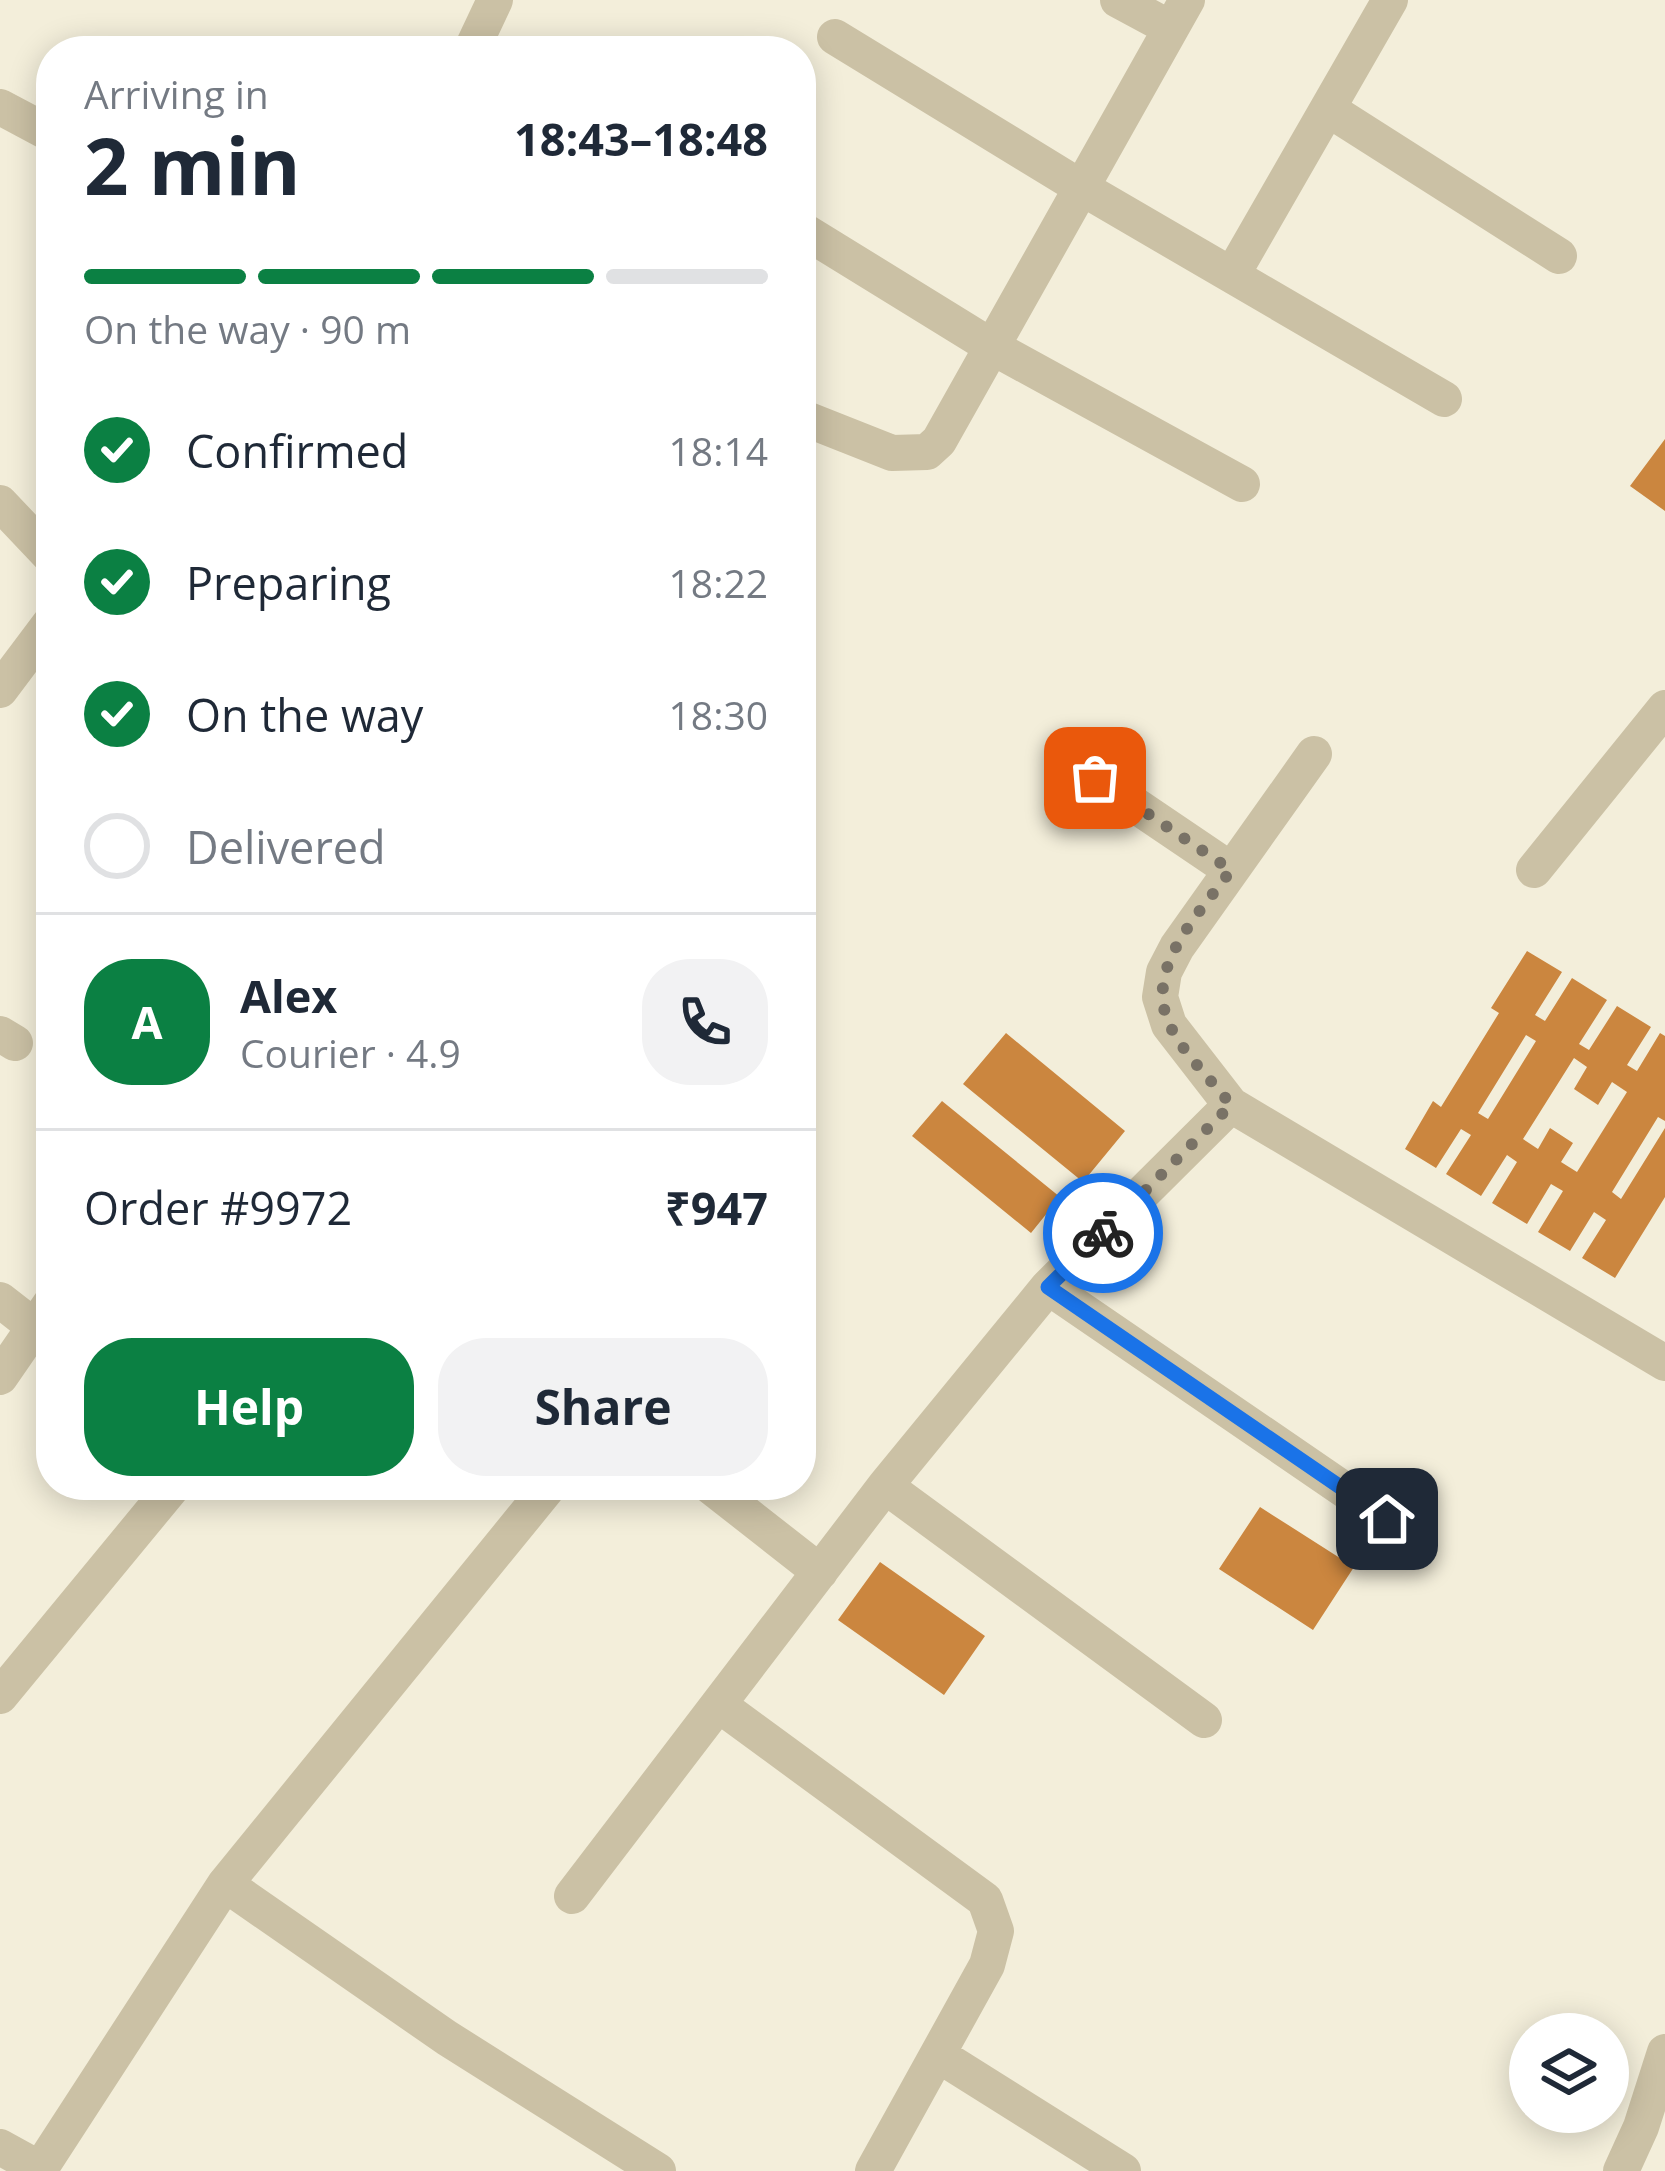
<!DOCTYPE html>
<html lang="en">
<head>
<meta charset="utf-8">
<style>
	:root { --surface:#fff; --page:#f2f2f3; --text:#1f2937; --muted:#747a83; --line:#e0e1e3; --accent:#0b8043 }
	body { margin:0; font-family:"Open Sans",sans-serif; background:var(--page); color:var(--text); height:100vh; display:flex; flex-direction:column; font-size:45px; white-space:nowrap }
	* { box-sizing:border-box; margin:0 }
	p { font-size:39px; color:var(--muted) }
	.icon { flex:none; width:66px; height:66px; fill:none; stroke:currentColor; stroke-width:2; stroke-linecap:round; stroke-linejoin:round }
	.map { position:relative; flex:1; overflow:hidden }
	.drawer { position:absolute; left:36px; top:36px; width:780px; height:1464px; display:flex; flex-direction:column; background:var(--surface); border-radius:48px; box-shadow:0 6px 30px #0003 }
	.drawer>* { flex:none }
	.fabs { position:absolute; left:1509px; top:2013px; display:grid; gap:24px }
	.fabs a { display:grid; place-items:center; width:120px; height:120px; border-radius:50%; background:var(--surface); box-shadow:0 6px 30px #0003; font-size:60px }
	.pin { position:absolute; display:grid; place-items:center; width:102px; height:102px; color:#fff; margin:-51px; border-radius:24px; box-shadow:0 6px 18px #0006 }
	.courier { position:absolute; display:grid; place-items:center; width:120px; height:120px; margin:-60px; border:9px solid #1a73e8; border-radius:50%; background:#fff; color:#222; box-shadow:0 3px 15px #0007 }
	.overview em { font-style:normal; font-weight:700 }
	.overview div { display:flex; flex-direction:column-reverse }
	.overview { display:flex; align-items:center; justify-content:space-between; height:204px; padding:0 48px }
	h1 { font-size:78px; font-weight:700; line-height:90px }
	.bar { display:grid; grid-template-columns:repeat(4,1fr); gap:18px 12px; align-content:center; height:144px; padding:0 48px }
	.bar i { height:15px; border-radius:9px; background:var(--line) }
	.bar .on { background:var(--accent) }
	.bar p { grid-column:span 4 }
	.line { display:flex; align-items:center; gap:30px; padding:0 48px; border-top:3px solid var(--line) }
	.line div { flex:1 }
	.round { display:grid; place-items:center; flex:none; width:126px; height:126px; border-radius:48px; background:var(--page) }
	ol { padding:0 48px; list-style:none }
	li { display:flex; align-items:center; gap:36px; height:132px }
	li p { margin-inline-start:auto }
	li .icon { padding:12px; border-radius:50%; background:var(--accent); color:#fff; stroke-width:4 }
	li:last-child { color:var(--muted) }
	li i { width:66px; height:66px; border:6px solid var(--line); border-radius:50% }
	.cta { display:flex; gap:24px; margin-top:auto; padding:24px 48px }
	.cta a { flex:1; height:138px; border-radius:48px; background:var(--accent); color:#fff; font-size:48px; font-weight:700; line-height:138px; text-align:center }
	.cta a+a { background:var(--page); color:var(--text) }
	.map>svg:first-child { display:block }
	.building { fill:#cb863f; fill-rule:evenodd }
	.lines { fill:none; stroke-linecap:round; stroke-linejoin:round }
	.minor { stroke:#cbc1a5; stroke-width:36 }
	.done { stroke:#797266; stroke-width:12; stroke-dasharray:0 21.6 }
	.route { stroke:#1a73e8; stroke-width:15 }
</style>
</head>
<body>
<div class="map">
<svg width="1665" height="2171" viewBox="0 0 1665 2171">
	<rect width="100%" height="100%" fill="#f3eeda"/>
	<path class="building" d="M1665,439V511L1630,486Z
		M1527,951L1562,972L1535,1015L1545,1021L1572,978L1607,1000L1579,1044L1589,1050L1617,1006L1651,1027L1627,1065L1637,1071L1660,1033L1665,1036V1121L1658,1117L1612,1192L1621,1199L1665,1128V1197L1615,1278L1582,1258L1606,1220L1594,1212L1570,1251L1538,1232L1563,1191L1551,1184L1527,1224L1492,1203L1517,1162L1507,1155L1481,1196L1446,1174L1471,1135L1461,1129L1436,1168L1405,1149L1433,1101L1441,1107L1499,1013L1491,1008ZM1526,1035L1536,1041L1488,1119L1478,1113ZM1574,1058L1587,1067L1574,1089L1598,1105L1612,1082L1627,1092L1577,1172L1561,1162L1573,1143L1550,1128L1538,1149L1523,1139Z
		M1006,1033L1125,1131L1083,1182L963,1084Z
		M942,1101L1060,1197L1031,1233L912,1136Z
		M1260,1507L1354,1567L1313,1630L1219,1569Z
		M880,1562L985,1636L944,1695L838,1620Z"/>
	<g class="lines">
		<path class="minor" d="M1118,0L1170,28
			M835,37L1082,188L1444,399
			M471,51L495,0
			M0,107L51,134
			M1328,109L1559,256
			M801,229L994,348L1242,484
			M1232,275L1390,0
			M801,417L892,453L927,452L939,441L1187,0
			M0,503L51,557
			M0,690L51,622
			M1314,754L1177,947L1164,972L1160,997L1169,1025L1231,1105L1665,1363
			M1095,778L1231,870
			M1534,870L1665,708
			M0,1034L15,1043
			M1048,1287L1387,1519
			M0,1300L36,1328
			M0,1377L51,1303
			M709,1485L820,1572
			M885,1486L1204,1720
			M0,1696L174,1485
			M719,1705L985,1900L996,1931L987,1965L873,2171
			M225,1884L447,2038L658,2171
			M572,1896L885,1486L1048,1287L1231,1105
			M940,2056L1123,2171
			M0,2147L40,2169L225,1884L550,1485
			M1621,2171L1641,2127L1665,2052"/>
	</g>
	<g class="lines">
		<path class="done" d="M1095,778L1231,870C1201,912 1145,966 1168,1021C1180,1051 1211,1079 1231,1105L1103,1233"/>
		<path class="route" d="M1103,1233L1048,1287L1387,1519"/>
	</g>
</svg>
<div class="fabs">
<a><svg class="icon" aria-label="layers" viewBox="0 0 24 24"><path d="M12 4l9 5-9 5-9-5zM3 14l9 5 9-5"/></svg></a>
</div>
<div class="pin" style="left:1095px;top:778px;background:#ea580c"><svg class="icon" aria-label="bag" viewBox="0 0 24 24"><path d="M5 8h14l-1 12H6zM9 8a3 3 0 0 1 6 0"/></svg></div>
<div class="pin" style="left:1387px;top:1519px;background:#1f2937"><svg class="icon" aria-label="home" viewBox="0 0 24 24"><path d="M3 11l9-7 9 7M6 9v11h12V9"/></svg></div>
<div class="courier" style="left:1103px;top:1233px"><svg class="icon" aria-label="bike" viewBox="0 0 24 24"><circle cx="6" cy="16" r="4"/><circle cx="18" cy="16" r="4"/><path d="M6 16l4-8h5l3 8M10 8l3 8H6M13 5h3"/></svg></div>
<section class="drawer">
<div class="overview"><div><h1>2 min</h1><p>Arriving in</p></div><em>18:43–18:48</em></div>
<div class="bar"><i class="on"></i><i class="on"></i><i class="on"></i><i></i><p>On the way · 90 m</p></div>
<ol>
<li><svg class="icon" aria-label="check" viewBox="0 0 24 24"><path d="M5 12l5 5 9-10"/></svg>Confirmed<p>18:14</p></li>
<li><svg class="icon" aria-label="check" viewBox="0 0 24 24"><path d="M5 12l5 5 9-10"/></svg>Preparing<p>18:22</p></li>
<li><svg class="icon" aria-label="check" viewBox="0 0 24 24"><path d="M5 12l5 5 9-10"/></svg>On the way<p>18:30</p></li>
<li><i></i>Delivered</li>
</ol>
<div class="line" style="height:216px"><b class="round" style="background:var(--accent);color:#fff">A</b><div><b>Alex</b><p>Courier · 4.9</p></div><a class="round"><svg class="icon" aria-label="phone" viewBox="0 0 24 24"><path d="M5 4h4l2 5-3 2q2 4 5 5l2-3 5 2v4C11 20 4 13 5 4z"/></svg></a></div>
<div class="line" style="height:156px"><div>Order #9972</div><b>₹947</b></div>
<div class="cta"><a>Help</a><a>Share</a></div>
</section>
</div>
</body>
</html>
